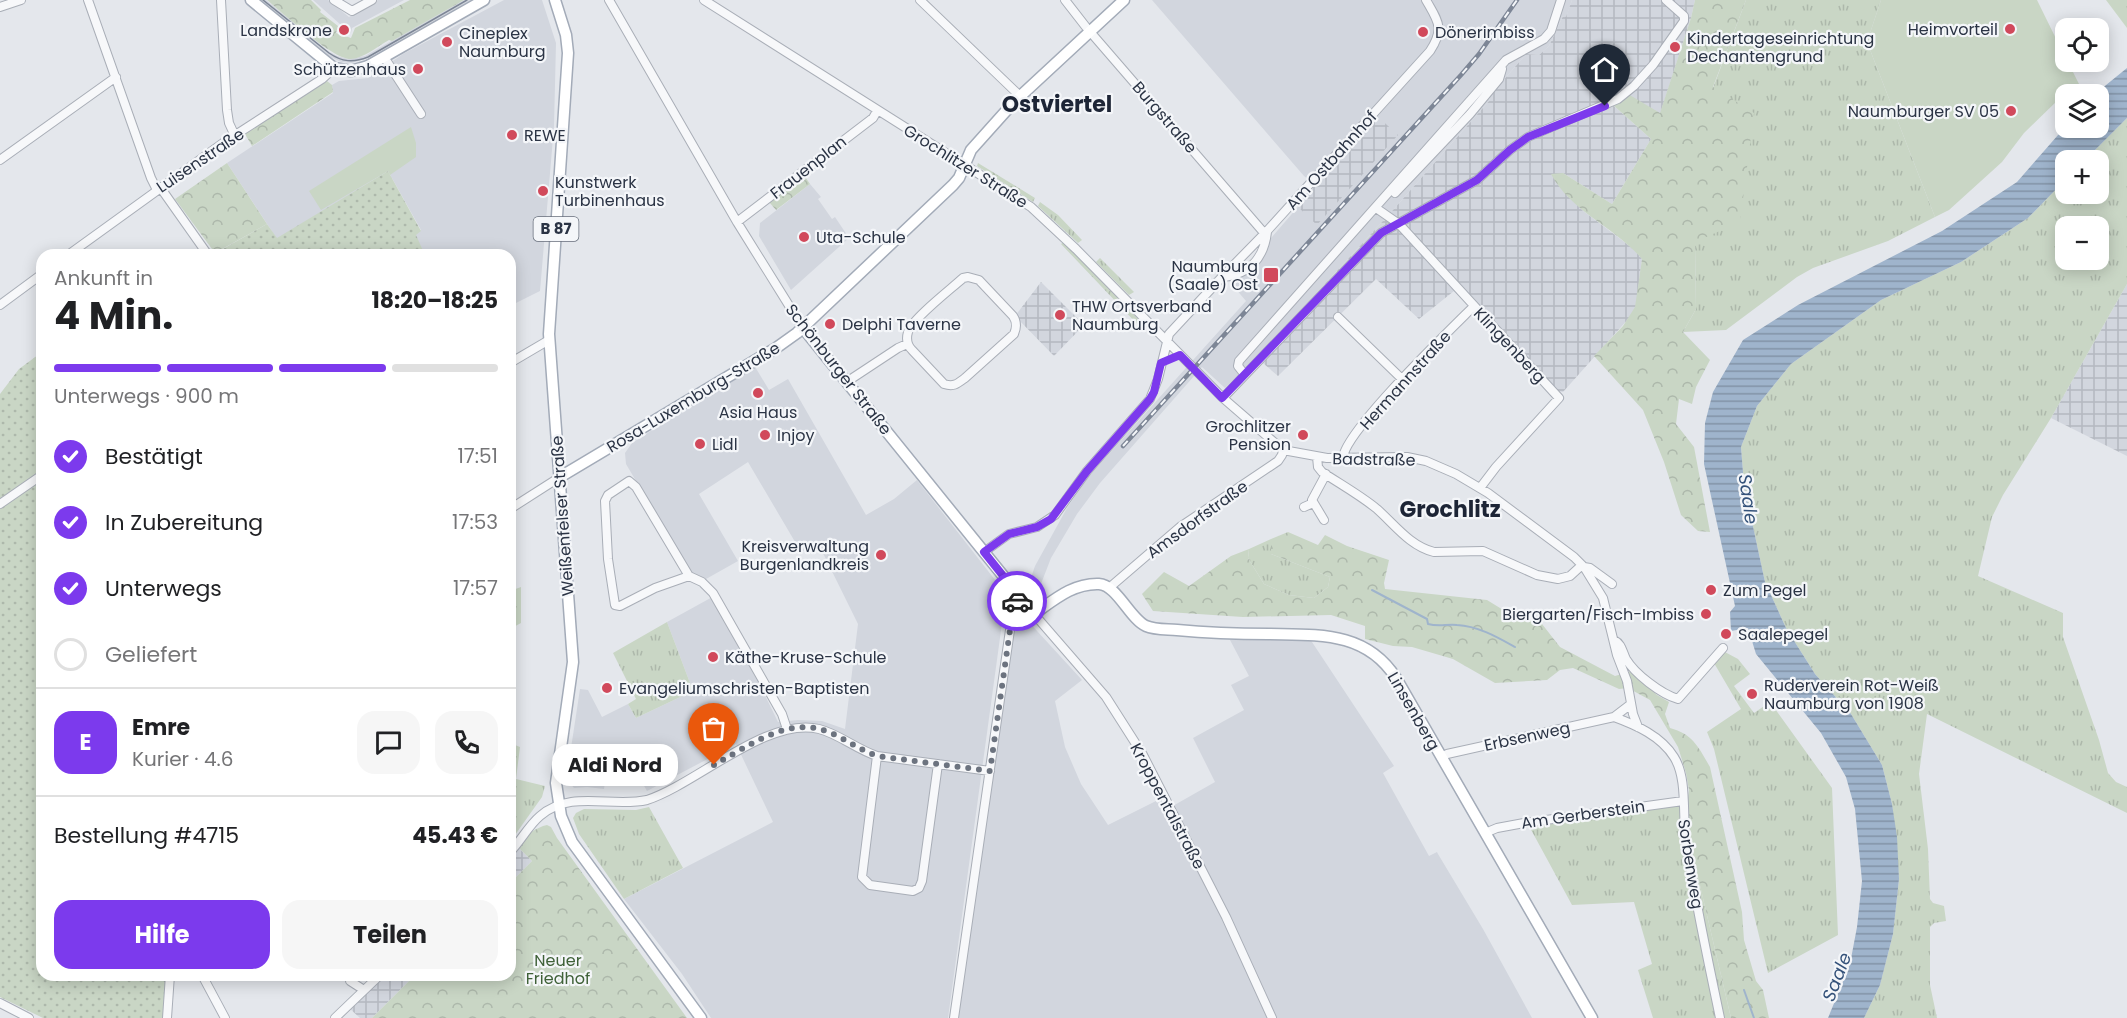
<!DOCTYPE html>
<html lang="de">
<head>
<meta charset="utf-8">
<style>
	:root { --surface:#fff; --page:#f6f6f6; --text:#202124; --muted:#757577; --line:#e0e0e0; --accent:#7c3aed }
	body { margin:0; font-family:Poppins,sans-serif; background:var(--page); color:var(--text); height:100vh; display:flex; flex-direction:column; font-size:22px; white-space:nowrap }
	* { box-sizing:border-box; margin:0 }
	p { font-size:20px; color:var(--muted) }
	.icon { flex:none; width:33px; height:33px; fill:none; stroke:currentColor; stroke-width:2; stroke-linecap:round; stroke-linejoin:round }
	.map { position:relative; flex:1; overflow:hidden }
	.sheet { position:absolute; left:36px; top:249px; width:480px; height:732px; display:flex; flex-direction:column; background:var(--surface); border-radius:18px; box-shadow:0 3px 15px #0003 }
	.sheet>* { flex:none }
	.fabs { position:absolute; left:2055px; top:18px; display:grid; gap:12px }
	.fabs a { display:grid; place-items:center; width:54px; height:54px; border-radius:12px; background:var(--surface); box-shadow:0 3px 15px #0003; font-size:30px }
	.pin { position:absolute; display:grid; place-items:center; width:51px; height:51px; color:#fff; margin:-62px -26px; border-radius:50% 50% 50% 0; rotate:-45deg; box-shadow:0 0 6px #0007 }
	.pin .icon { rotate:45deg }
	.courier { position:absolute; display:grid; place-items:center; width:60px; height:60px; margin:-30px; border:4px solid #7c3aed; border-radius:50%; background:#fff; color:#222; box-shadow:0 2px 8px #0007 }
	.bubble { position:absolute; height:42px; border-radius:18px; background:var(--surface); box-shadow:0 3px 15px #0003; font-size:20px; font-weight:700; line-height:42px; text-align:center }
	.overview em { font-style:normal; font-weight:700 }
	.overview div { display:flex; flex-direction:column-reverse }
	.overview { display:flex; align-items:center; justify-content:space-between; height:102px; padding:0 18px }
	h1 { font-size:39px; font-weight:700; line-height:45px }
	.bar { display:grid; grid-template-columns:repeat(4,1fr); gap:9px 6px; align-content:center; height:72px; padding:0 18px }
	.bar i { height:8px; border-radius:4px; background:var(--line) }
	.bar .current { background:var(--accent) }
	.bar p { grid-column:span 4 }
	.line { display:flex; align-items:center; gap:15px; padding:0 18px; border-top:2px solid var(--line) }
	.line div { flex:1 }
	.round { display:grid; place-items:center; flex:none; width:63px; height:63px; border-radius:18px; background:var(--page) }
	ol { padding:0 18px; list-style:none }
	li { display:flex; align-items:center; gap:18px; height:66px }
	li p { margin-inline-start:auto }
	li .icon { padding:6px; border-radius:50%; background:var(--accent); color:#fff; stroke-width:4 }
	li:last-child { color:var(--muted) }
	li i { width:33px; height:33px; border:3px solid var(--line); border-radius:50% }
	.cta { display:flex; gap:12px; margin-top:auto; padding:12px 18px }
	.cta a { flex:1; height:69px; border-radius:18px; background:var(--accent); color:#fff; font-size:24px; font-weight:700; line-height:69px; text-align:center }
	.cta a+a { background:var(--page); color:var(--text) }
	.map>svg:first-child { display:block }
	.built { fill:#d2d6de }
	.industrial { fill:url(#industrial-grid) }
	.grass { fill:url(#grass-tufts); fill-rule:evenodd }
	.forest { fill:url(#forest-crowns) }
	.garden { fill:url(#garden-dots) }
	.pitch { fill:#c9d6c5 }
	.water { fill:url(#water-rules) }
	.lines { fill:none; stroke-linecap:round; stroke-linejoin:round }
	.stream { stroke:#9fb4cc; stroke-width:2 }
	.minor-casing { stroke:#a9aeb7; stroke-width:10 }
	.major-casing { stroke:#a3abb8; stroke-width:13 }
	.minor { stroke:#f7f8fa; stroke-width:8 }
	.major { stroke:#fff; stroke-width:10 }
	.tram { stroke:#7d8696; stroke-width:1.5 }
	.rail-casing { stroke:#7d8696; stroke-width:4.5 }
	.rail { stroke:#f4f6f9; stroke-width:2; stroke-dasharray:7; stroke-linecap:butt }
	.done { stroke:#6c737f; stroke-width:6; stroke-dasharray:0 10.8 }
	.route { stroke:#7c3aed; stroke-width:8 }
	.poi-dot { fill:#d1495b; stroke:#f4f6f9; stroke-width:2 }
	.labels { text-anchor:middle; stroke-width:4.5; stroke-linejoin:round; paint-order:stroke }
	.shield { fill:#f4f6f9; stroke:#676e7b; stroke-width:1.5 }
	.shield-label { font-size:15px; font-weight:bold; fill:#2b3445 }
	.poi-label { font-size:16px; fill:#2b3445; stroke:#f4f6f9; text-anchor:start }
	.street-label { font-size:16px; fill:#2b3445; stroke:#f4f6f9 }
	.park-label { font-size:16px; fill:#3f6138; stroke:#f4f6f9 }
	.water-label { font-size:18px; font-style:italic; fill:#34527a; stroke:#f4f6f9 }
	.district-label { font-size:22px; font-weight:bold; fill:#1d2536; stroke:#f4f6f9 }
</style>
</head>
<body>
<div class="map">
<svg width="2127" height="1018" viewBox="0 0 2127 1018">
	<defs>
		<pattern id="industrial-grid" width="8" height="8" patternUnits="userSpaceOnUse" patternTransform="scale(1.5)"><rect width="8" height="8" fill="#d2d6de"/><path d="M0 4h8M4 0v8" fill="none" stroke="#b4b8c0"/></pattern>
		<pattern id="grass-tufts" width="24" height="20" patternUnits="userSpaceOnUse" patternTransform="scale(1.5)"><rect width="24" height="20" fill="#c9d6c5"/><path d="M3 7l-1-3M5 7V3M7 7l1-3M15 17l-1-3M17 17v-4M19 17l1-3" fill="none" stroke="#adb8ab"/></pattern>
		<pattern id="forest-crowns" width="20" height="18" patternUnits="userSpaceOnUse" patternTransform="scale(1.5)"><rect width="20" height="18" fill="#c9d6c5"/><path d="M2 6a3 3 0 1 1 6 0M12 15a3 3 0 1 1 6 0" fill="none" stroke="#adb8ab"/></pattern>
		<pattern id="garden-dots" width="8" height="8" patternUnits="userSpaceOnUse" patternTransform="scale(1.5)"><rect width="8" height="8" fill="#c9d6c5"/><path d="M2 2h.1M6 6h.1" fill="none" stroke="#adb8ab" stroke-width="1.8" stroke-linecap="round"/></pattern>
		<pattern id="water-rules" width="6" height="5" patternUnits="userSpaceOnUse" patternTransform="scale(1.5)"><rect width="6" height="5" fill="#9fb4cc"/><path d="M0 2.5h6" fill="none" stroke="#8293a7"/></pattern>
	</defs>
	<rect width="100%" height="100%" fill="#e4e7ec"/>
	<path class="built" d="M260,0H266L328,51L337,56L348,59L365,56L464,0H471L370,57L352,63L341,62L331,57Z
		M313,0H328L349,17L378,0H404L352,28L351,33L345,35L339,32L341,25Z
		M504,0H542L556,43L554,126L540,291L510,306V255H425L415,235L421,230L388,171L277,239L227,163L333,93L332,85L339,81L368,78L403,54Z
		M1152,0H1572L1566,18L1563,16L1549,46L1539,55L1526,54L1490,96L1489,101L1393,210L1257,358L1225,388L1202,367L1100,483L1077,514L1051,558L1027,620L1082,680L1055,701L1065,747L1081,784L1108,825L1158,800L1171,807L1215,782L1193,738L1244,710L1231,685L1249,676L1230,640L1310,639L1394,766L1383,773L1429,856L1437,852L1438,854L1483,929L1532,1018H958L1010,653L1017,619L1035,566L1067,508L1089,476L1246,301L1229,281L1258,253L1316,186L1304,176Z
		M810,184L821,197L818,199L832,219L835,217L849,238L791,290L759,236L760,223Z
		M754,365L769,390L788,379L866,515L894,499L917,480L1006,594L948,1018H711L682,974L624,899L773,822L736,744L647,791L623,749L610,750L604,789L587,787L574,788L569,782L568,768L580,689L588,690L602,717L628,704L636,718L693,691L667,622L716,595L778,722L798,720L822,721L845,729L858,624L818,543L801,552L748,462L699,494L738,561L706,579L689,571L626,464L625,453L632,443Z"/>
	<path class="industrial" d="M1572,0H1695L1691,18L1660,114L1614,106L1651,139L1612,204L1563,173L1582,210L1635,250L1642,259L1636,307L1630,317L1563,392L1555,391L1454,291L1419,319L1376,279L1278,376L1257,358L1393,210L1489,101L1490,96L1526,54L1539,55L1549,46L1563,16L1566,17Z
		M1375,114L1398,135L1317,225L1297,206Z
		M1041,282L1084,325L1054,356L1015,316Z
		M2127,284V456L2051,418Z
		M518,847L532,861L510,883V855Z
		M384,975H415L372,1018H360L349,1008Z"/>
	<path class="grass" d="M1746,0H1881L1867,42L1935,217L1888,241L1813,268L1797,277L1726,330L1683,332L1696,309L1695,242L1713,88Z
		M2106,0H2127V28Z
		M2127,118V284L2051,418L2003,495L1992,517L1978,576L2063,613V637L2099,740L2108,773L2116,782L2127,787V813L1927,714L1919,774L1928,849L1930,899L1933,903L1944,906L1946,921L1934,923L1930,927V985L1937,1018H1864L1880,985L1893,934L1899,879L1892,804L1882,765L1851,714L1815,674L1786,628L1765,582L1744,485L1741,447L1757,406L1791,364L1881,300L1961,262L2028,218L2065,180L2066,194H2098V160H2085ZM2066,226H2098V260H2066Z
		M978,163L1035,198L1033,202L977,166Z
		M1040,202L1058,215L1082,240L1078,243L1038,206Z
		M1064,242L1142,323L1139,326L1061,244Z
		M1100,258L1134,292L1129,295L1096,262Z
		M1271,539V554L1330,577L1328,587L1314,598L1289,595L1264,584L1248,558L1249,549Z
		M521,587V623L510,629V591Z
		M667,622L693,691L636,718L628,704L636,699L613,653Z
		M1723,651L1738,659L1750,674L1734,686L1754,713L1770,702L1832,788L1838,935L1768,973L1714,749L1707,732L1741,709L1714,663Z
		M510,743L520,747L516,779L545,786L542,797L510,842Z
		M1687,805L1692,851L1731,1018H1653L1638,970L1652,964L1634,902L1572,905L1529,826Z
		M649,807L683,868L624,899L579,834L573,818L576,813L584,809L636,810Z"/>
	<path class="forest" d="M267,0H311L321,10L320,12L338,26L336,33L351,38L355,28L410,0H464L392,41L389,40C378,46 364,58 351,59C333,60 283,13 267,0Z
		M1695,0H1746L1713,87L1754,113L1740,222L1695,242L1696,309L1683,332L1710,360L1696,387L1692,404L1679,399L1676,424L1694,447L1710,532L1698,531L1681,515L1664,462L1643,410L1594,356L1623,326L1635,307L1642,259C1615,227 1571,212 1551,174L1563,173L1612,204L1651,139L1613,105L1628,94L1660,113L1691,18Z
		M327,81L332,85L333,92L252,146L245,134Z
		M227,163L267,224L215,253L175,199Z
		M804,175L810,184L776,210L769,202Z
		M1288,532L1318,545L1325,535L1347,546L1389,560L1384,583L1385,589L1487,600L1513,616L1542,624L1560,647L1615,676L1632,671L1657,695L1669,702L1665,714L1670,728C1693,734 1699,748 1710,767L1742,912L1744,940L1756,981L1763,990L1769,1018H1731L1692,851L1687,805L1689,790L1686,773L1678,747L1650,700L1628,688L1619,689L1573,668L1560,670L1547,680L1495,683L1453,659L1412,647L1393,646L1365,639V626L1331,615L1243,617L1153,611L1142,594L1164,572L1189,586L1231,556L1249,549L1248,558L1264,584L1289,595L1314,598L1328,587L1330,577L1271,554V539Z
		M547,825L551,827L557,838L687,1018H372L415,975H510V883L532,861L518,847C521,837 537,827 547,825Z"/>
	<path class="garden" d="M388,171L421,231L416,235L425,255H212L267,224L277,238Z
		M42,352V975H169L164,1018H43L0,997V394L19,369Z"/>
	<path class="pitch" d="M1881,0H2037L2065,57L2066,62H2068L2079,84L2069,94H2066L2063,100H2058L2024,133L2002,162L1949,210L1935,217L1867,42Z
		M411,127L416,143V157L390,175L388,171L321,210L309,191Z"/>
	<path class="water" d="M2127,68V118L2085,160H2066L2065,180L2028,218L1961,262L1881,300L1791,364L1757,406L1741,447L1744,485L1765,582L1786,628L1815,674L1851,714L1882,765L1892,804L1897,837L1899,879L1893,934L1880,985L1864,1018H1828L1850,964L1857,927L1862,881L1855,809L1846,777L1821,733L1756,654L1748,628L1731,631L1730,612L1735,606L1704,464L1705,423L1713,392L1743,340L1798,305L1942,231L2017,182L2065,127L2098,128V94H2095Z"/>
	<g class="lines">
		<path class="stream" d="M1372,590L1427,619L1428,624C1439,627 1446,624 1457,625C1478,626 1497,637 1515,647
			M1744,990L1754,1018"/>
		<g class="minor-casing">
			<path id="minor" d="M88,0L151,178L157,190
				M221,0L227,110L229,123L235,136
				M334,0L352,11L372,0
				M609,0L737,222L803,328
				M704,0L1031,207L1076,249L1223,398L1283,450L1327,458L1407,457L1426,461L1456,474L1488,493L1574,557L1584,567L1603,598L1617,655L1627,681L1633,714L1638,727
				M920,0L1020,96
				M1065,0L1086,27L1265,234
				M0,7L21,0
				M384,57L421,114
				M0,160L116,77
				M160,187L208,255
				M1395,193L1470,114L1499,79L1502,69
				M1376,208L1399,224L1559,398L1496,467L1480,488
				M737,222L873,118L877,111
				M68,255L223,143L322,79L334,68
				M968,277L979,280L1013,316C1017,322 1017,327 1014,334L965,378C957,384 954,387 944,384L912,350C907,345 906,339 908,332C912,319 951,289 963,278Z
				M1222,277C1249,275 1264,258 1267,232
				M0,305L42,274
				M1338,317L1402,379
				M510,363L549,340
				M1245,375L1238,366L1239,361L1506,60L1544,39L1551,31L1561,0
				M848,381L898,348L907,344
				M1223,398L1381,233L1477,180L1510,150L1528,137L1618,99L1634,86L1653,65L1684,21V16L1666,0
				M1317,457L1318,467L1322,472C1340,484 1360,495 1377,509C1395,525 1410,546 1434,552L1483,551L1537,575L1558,579L1570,576L1582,565
				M1343,458C1344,432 1450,330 1474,306
				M629,481L636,487L689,576L655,588L620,606L615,605L608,559L605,501L608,495Z
				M0,504L42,475
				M1304,507L1313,503
				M510,509L560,477
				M1324,520L1312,500L1326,474
				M984,552L1009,534L1037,527L1055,515L1087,471L1150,399L1158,379L1169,334L1222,277L1267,231L1430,51C1445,28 1438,21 1426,0
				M1584,567L1590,568L1612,584
				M689,576L702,582L713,593L782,714L787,729
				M1109,588L1180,527L1278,461L1282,455L1283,450
				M1034,614L1106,697L1143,755L1226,917L1272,1018
				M1614,640C1622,644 1622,651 1626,659C1635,674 1661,694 1678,699L1723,648
				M1614,717C1636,725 1661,736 1674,757C1688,779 1682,816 1686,842C1695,901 1708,960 1720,1018
				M877,756L862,877L870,885L913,891L919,888L922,881L938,764
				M1441,757L1447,754L1614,717L1631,704
				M1485,833L1497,828L1524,823L1683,801
				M510,852C521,841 528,826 540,816C571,789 611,808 647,800C696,784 768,716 819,729C839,734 856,749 877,756L990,771
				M202,975L225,1018
				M350,975V981L364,990
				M0,1003L29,1018
				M167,1018L170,975
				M335,1018L380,975
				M954,1018L1010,630L1013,609L1020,597"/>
		</g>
		<g class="major-casing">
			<path id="major" d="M251,0L334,68L351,71L368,66L484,0
				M555,0L566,35L568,53L549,334L573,662L556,783L561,816L572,842L701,1018
				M803,328L1034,614C1054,600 1073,583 1099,584C1117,585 1130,619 1146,626C1155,630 1168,629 1177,630C1208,633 1238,634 1269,634C1318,635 1366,631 1396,678L1592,1018
				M560,477L776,348L797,333L953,185L959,178L971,150L1014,102L1124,0"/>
		</g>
		<use href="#minor" class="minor"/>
		<use href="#major" class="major"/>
		<path class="tram" d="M263,0L329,53C342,62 353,63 368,57L467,0"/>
		<g class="rail-casing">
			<path id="rail" d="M1123,446L1461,75L1479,54L1517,0"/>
		</g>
		<use href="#rail" class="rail"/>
	</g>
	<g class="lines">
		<path class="done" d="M714,765C749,746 790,714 831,733C847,740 860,750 877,756L990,771L1010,630L1013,609L1017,601"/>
		<path class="route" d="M1017,601L1020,597L984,552L1009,534L1037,527L1051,519L1087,471L1150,399L1154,392L1161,363L1180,355L1222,398L1381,233L1477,180L1510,150L1528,137L1605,106"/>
	</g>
	<g class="poi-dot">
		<circle cx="2010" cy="29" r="6"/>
		<circle cx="344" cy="30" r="6"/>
		<circle cx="1423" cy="32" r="6"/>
		<circle cx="447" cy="42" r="6"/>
		<circle cx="1675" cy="47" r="6"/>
		<circle cx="418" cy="69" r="6"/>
		<circle cx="2011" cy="111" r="6"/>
		<circle cx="512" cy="135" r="6"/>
		<circle cx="543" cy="191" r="6"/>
		<circle cx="804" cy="237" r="6"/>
		<rect x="1263" y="267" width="16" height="16" rx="3"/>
		<circle cx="1060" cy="315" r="6"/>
		<circle cx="830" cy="324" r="6"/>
		<circle cx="758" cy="393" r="6"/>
		<circle cx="765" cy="435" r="6"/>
		<circle cx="1303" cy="435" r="6"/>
		<circle cx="700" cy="444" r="6"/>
		<circle cx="881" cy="555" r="6"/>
		<circle cx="1711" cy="590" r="6"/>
		<circle cx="1706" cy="614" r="6"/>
		<circle cx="1726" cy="634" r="6"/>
		<circle cx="713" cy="657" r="6"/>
		<circle cx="607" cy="688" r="6"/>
		<circle cx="1752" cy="694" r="6"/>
	</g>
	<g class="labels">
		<rect class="shield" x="533.5" y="217" width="45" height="24" rx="4.5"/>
		<g class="shield-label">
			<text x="556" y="234">B 87</text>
		</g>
		<g class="poi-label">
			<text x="1998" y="35" text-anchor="end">Heimvorteil</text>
			<text x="332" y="36" text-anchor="end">Landskrone</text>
			<text x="1435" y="38">Dönerimbiss</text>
			<text x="459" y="39">Cineplex<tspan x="459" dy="18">Naumburg</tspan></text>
			<text x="1687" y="44">Kindertageseinrichtung<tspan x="1687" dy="18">Dechantengrund</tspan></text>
			<text x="406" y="75" text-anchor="end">Schützenhaus</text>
			<text x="1999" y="117" text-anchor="end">Naumburger SV 05</text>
			<text x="524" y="141">REWE</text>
			<text x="555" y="188">Kunstwerk<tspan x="555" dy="18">Turbinenhaus</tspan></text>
			<text x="816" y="243">Uta-Schule</text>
			<text x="1258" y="272" text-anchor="end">Naumburg<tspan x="1258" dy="18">(Saale) Ost</tspan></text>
			<text x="1072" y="312">THW Ortsverband<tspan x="1072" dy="18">Naumburg</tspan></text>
			<text x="842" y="330">Delphi Taverne</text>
			<text x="758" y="418" text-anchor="middle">Asia Haus</text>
			<text x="1291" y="432" text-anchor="end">Grochlitzer<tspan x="1291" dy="18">Pension</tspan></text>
			<text x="777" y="441">Injoy</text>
			<text x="712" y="450">Lidl</text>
			<text x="869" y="552" text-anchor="end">Kreisverwaltung<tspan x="869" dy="18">Burgenlandkreis</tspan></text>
			<text x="1723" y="596">Zum Pegel</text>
			<text x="1694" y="620" text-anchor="end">Biergarten/Fisch-Imbiss</text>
			<text x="1738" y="640">Saalepegel</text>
			<text x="725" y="663">Käthe-Kruse-Schule</text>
			<text x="1764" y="691">Ruderverein Rot-Weiß<tspan x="1764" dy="18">Naumburg von 1908</tspan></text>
			<text x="619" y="694">Evangeliumschristen-Baptisten</text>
		</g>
		<g class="street-label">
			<text transform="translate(1165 117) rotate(49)" y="6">Burgstraße</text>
			<text transform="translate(200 160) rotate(-34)" y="6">Luisenstraße</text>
			<text transform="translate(1331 160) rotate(-48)" y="6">Am Ostbahnhof</text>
			<text transform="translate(966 166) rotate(32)" y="6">Grochlitzer Straße</text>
			<text transform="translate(808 167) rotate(-38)" y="6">Frauenplan</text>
			<text transform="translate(1510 345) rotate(47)" y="6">Klingenberg</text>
			<text transform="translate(839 369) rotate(52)" y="6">Schönburger Straße</text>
			<text transform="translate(1405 380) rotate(-48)" y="6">Hermannstraße</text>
			<text transform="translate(693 397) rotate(-31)" y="6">Rosa-Luxemburg-Straße</text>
			<text transform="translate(1374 459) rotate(1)" y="6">Badstraße</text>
			<text transform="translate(562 516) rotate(-94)" y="6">Weißenfelser Straße</text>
			<text transform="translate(1197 519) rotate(-36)" y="6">Amsdorfstraße</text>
			<text transform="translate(1414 711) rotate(60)" y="6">Linsenberg</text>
			<text transform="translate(1527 736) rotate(-12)" y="6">Erbsenweg</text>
			<text transform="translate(1168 806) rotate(62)" y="6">Kroppentalstraße</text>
			<text transform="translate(1583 814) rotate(-8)" y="6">Am Gerberstein</text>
			<text transform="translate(1691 864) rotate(81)" y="6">Sorbenweg</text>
		</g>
		<g class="park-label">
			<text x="558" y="966">Neuer<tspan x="558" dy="18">Friedhof</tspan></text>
		</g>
		<g class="water-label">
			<text transform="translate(1748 499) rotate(82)" y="6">Saale</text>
			<text transform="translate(1837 977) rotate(-69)" y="6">Saale</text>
		</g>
		<g class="district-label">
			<text x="1057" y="112">Ostviertel</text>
			<text x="1450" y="517">Grochlitz</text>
		</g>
	</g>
</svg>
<div class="fabs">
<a><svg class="icon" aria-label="locate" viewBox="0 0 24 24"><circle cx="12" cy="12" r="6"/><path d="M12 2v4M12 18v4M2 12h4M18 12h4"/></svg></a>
<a><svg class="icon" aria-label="layers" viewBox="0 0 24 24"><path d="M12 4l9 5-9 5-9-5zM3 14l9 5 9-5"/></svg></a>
<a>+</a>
<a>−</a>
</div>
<div class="pin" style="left:714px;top:765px;background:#ea580c"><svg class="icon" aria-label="bag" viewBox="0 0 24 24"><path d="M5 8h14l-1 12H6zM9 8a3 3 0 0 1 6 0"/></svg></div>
<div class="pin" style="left:1605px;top:106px;background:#1f2937"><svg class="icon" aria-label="home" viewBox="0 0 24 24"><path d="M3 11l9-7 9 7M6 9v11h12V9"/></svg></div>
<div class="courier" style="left:1017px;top:601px"><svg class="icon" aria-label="car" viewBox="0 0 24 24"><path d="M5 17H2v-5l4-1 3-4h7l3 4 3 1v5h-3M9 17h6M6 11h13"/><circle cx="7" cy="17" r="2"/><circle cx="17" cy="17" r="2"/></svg></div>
<div class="bubble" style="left:552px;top:744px;width:126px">Aldi Nord</div>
<section class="sheet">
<div class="overview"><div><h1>4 Min.</h1><p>Ankunft in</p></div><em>18:20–18:25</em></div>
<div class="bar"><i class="current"></i><i class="current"></i><i class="current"></i><i></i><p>Unterwegs · 900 m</p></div>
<ol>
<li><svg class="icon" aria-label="check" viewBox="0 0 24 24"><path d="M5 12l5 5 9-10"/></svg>Bestätigt<p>17:51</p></li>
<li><svg class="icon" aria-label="check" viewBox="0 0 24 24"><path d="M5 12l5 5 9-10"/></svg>In Zubereitung<p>17:53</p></li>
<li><svg class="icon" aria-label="check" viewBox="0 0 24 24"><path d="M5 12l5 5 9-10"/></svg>Unterwegs<p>17:57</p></li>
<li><i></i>Geliefert</li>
</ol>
<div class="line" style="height:108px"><b class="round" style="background:var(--accent);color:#fff">E</b><div><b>Emre</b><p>Kurier · 4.6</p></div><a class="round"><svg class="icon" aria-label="chat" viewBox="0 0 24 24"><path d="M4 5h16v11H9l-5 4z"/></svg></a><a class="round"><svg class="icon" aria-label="phone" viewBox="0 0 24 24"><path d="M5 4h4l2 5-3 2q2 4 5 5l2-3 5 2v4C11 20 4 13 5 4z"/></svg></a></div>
<div class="line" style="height:78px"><div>Bestellung #4715</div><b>45.43 €</b></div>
<div class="cta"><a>Hilfe</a><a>Teilen</a></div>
</section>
</div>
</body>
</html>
